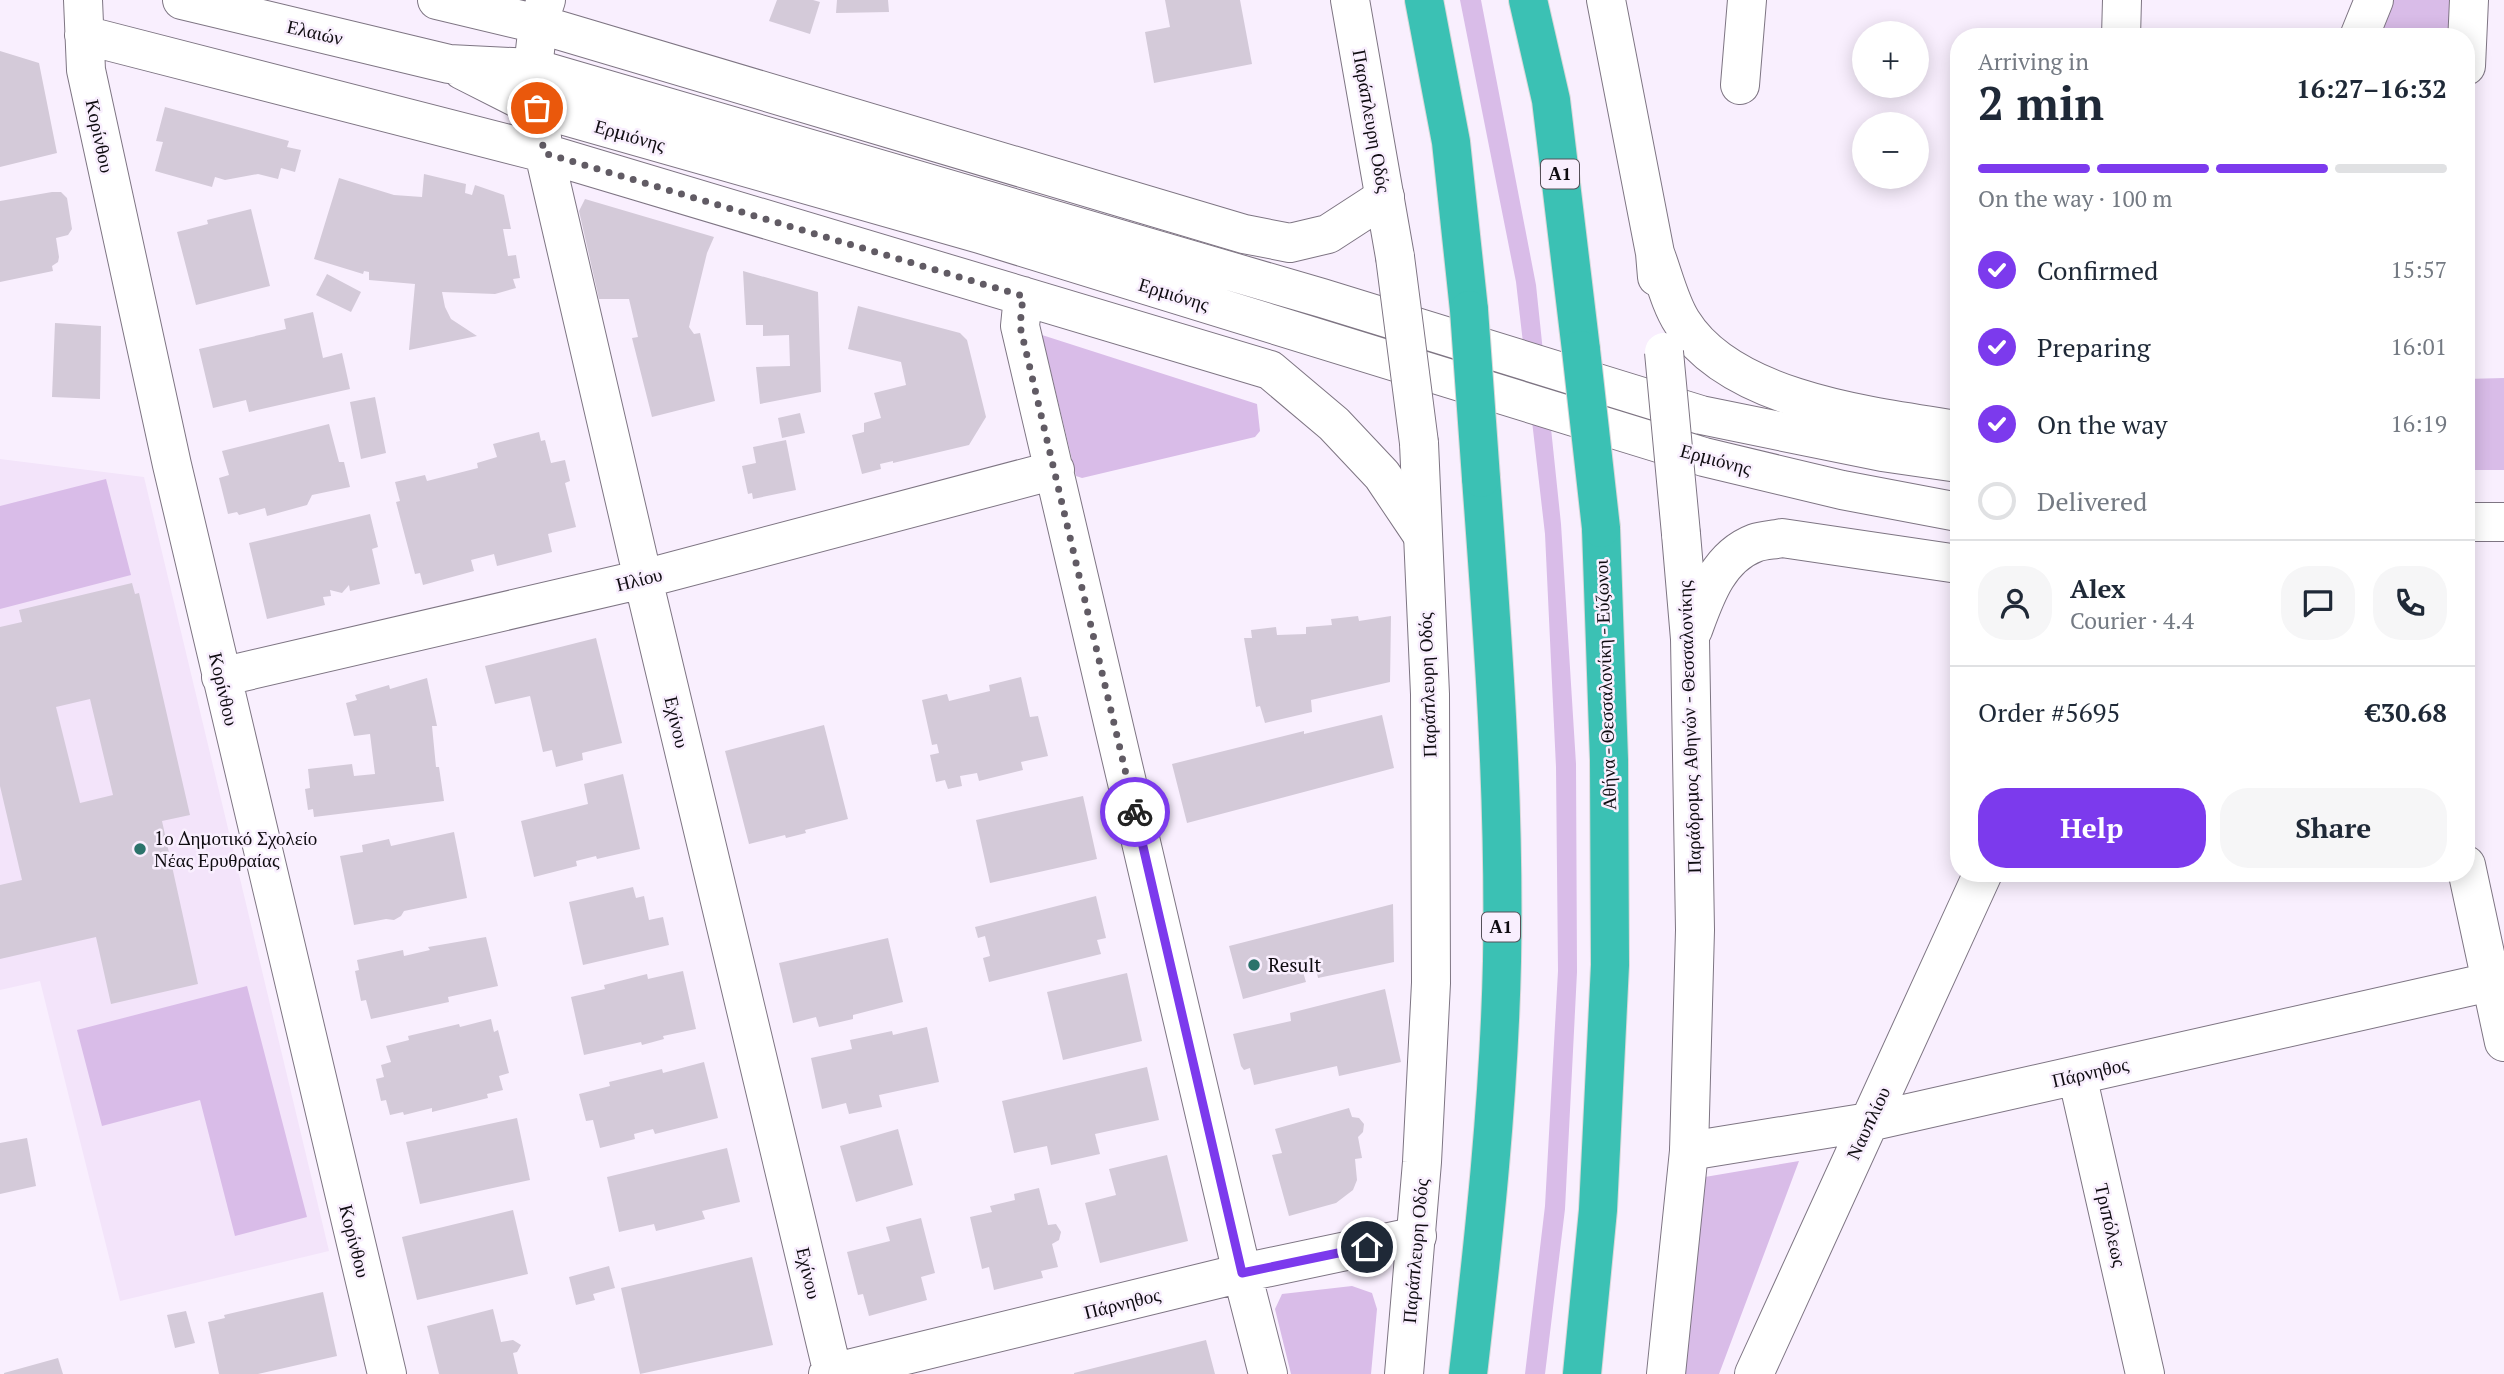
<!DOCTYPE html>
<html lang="en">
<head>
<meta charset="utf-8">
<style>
	:root { --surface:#fff; --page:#f6f6f7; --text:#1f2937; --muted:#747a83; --line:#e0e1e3; --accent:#7c3aed }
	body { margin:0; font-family:"PT Serif",serif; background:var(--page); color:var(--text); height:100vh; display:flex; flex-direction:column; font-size:26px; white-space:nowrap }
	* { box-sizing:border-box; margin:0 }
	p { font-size:23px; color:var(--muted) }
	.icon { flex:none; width:38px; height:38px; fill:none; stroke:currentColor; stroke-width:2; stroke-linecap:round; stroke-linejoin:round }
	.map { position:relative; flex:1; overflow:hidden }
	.panel { position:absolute; left:1950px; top:28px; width:525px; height:854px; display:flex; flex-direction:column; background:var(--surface); border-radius:28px; box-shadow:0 4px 18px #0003 }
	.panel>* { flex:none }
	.tools { position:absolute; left:1852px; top:21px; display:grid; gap:14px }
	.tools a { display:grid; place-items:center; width:77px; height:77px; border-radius:50%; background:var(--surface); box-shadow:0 4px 18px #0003; font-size:35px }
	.pin { position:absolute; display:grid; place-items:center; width:60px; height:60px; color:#fff; margin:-30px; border:4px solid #fff; border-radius:50%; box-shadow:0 2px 7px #0007 }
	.courier { position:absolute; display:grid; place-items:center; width:70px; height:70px; margin:-35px; border:5px solid #7c3aed; border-radius:50%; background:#fff; color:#222; box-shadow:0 2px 9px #0007 }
	.overview em { font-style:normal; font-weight:700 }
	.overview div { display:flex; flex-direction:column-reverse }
	.overview { display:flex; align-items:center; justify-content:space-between; height:119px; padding:0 28px }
	h1 { font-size:46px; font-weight:700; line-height:52px }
	.bar { display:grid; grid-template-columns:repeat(4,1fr); gap:10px 7px; align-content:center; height:84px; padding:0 28px }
	.bar i { height:9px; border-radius:5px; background:var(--line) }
	.bar .active { background:var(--accent) }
	.bar p { grid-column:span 4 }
	.line { display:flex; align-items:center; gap:18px; padding:0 28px; border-top:2px solid var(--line) }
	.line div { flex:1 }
	.round { display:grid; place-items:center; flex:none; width:74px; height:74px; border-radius:28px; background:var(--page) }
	ol { padding:0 28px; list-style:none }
	li { display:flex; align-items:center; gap:21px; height:77px }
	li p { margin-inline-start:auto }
	li .icon { padding:7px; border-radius:50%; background:var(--accent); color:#fff; stroke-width:4 }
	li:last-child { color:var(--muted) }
	li i { width:38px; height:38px; border:4px solid var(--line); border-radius:50% }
	.button { display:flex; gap:14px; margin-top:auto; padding:14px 28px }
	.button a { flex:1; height:80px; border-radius:28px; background:var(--accent); color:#fff; font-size:28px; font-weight:700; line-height:80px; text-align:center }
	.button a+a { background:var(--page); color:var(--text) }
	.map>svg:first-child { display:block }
	.built { fill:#f3e4fa }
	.green { fill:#d9bce8 }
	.building { fill:#d4cad9; fill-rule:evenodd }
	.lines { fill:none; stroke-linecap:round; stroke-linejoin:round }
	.minor-casing { stroke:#7e7583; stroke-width:40 }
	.tertiary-casing { stroke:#7e7583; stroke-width:40 }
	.secondary-casing { stroke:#7e7583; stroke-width:40 }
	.motorway-casing { stroke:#d9d8d9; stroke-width:40 }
	.minor { stroke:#fff; stroke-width:38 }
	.tertiary { stroke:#fff; stroke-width:38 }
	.secondary { stroke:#fff; stroke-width:38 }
	.motorway { stroke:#3bc1b4; stroke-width:38 }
	.secondary-bridge-casing { stroke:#7e7583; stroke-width:40; stroke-linecap:butt }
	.motorway-bridge-casing { stroke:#d9d8d9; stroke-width:40; stroke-linecap:butt }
	.secondary-bridge { stroke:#fff; stroke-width:38 }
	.motorway-bridge { stroke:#3bc1b4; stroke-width:38 }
	.done { stroke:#615b64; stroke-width:7; stroke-dasharray:0 12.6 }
	.route { stroke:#7c3aed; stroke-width:9 }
	.poi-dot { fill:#2b736b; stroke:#f9effe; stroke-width:2.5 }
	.labels { text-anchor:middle; stroke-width:5; stroke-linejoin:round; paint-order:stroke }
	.shield { fill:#f9effe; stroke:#555058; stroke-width:2 }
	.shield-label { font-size:18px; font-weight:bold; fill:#0f0c11 }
	.street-label { font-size:19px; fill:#0f0c11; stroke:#f9effe }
	.poi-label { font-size:19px; fill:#0f0c11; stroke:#f9effe; text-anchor:start }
</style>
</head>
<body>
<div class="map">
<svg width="2504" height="1374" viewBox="0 0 2504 1374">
	<rect width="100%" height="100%" fill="#f9effe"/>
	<path class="built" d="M0,459L144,477L329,1251L120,1301L40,981L0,990Z"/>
	<path class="green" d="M1460,0H1481L1536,285L1561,524L1576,764L1577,972L1565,1209L1545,1374H1525L1545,1206L1558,971L1556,767L1545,534L1516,282Z
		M2376,0H2469L2466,37H2361Z
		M1042,335L1257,404L1260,431L1255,437L1082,478L1076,476Z
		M2504,378V470H2466V379Z
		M106,479L131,575L0,609V506Z
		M247,986L307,1217L235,1236L200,1100L102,1126L77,1030Z
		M1799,1161L1719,1374H1676L1699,1178Z
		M1352,1286L1372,1293L1377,1309L1371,1374H1291L1275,1309L1282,1294Z"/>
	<path class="building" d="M777,0H813L820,2L810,34L769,21Z
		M837,0H888L889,12L836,13Z
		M1165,0H1240L1252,64L1154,83L1145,32L1170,27Z
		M0,51L39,63L57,153L0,167Z
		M165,107L289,141L287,147L301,150L295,172L281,168L278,179L258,174L225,180L215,177L212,187L155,171L163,142L156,141Z
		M424,174L466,184L465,193L472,195L475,185L504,195L511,229H503L508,256L516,255L520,278L513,279L516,288L495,294L442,292L445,307L451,319L477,336L409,350L415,284L369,280V272L364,271L363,274L314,259L339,178L394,195L422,197Z
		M52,192H61L67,198L72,229L68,235L56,238L59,257L58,262L52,266L53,271L0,282V201Z
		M585,199L714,237L707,253L689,327L694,334L700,333L715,401L652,417L632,338L638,337L629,299H599L579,211Z
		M251,209L270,286L196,305L177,232L208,224L207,220Z
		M743,271L818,292L821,392L760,404L756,367L790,366L789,335L763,336V325H746Z
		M327,274L361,292L351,312L316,295Z
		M858,306L960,333L967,340L986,417L969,445L893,463V461L880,464L881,469L862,474L852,435L864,432V423L881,418L874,393L906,385L901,362L848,349Z
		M313,312L323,358L342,353L350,389L249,412L246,400L213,408L199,349L286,329L284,319Z
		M55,323L101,326L100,399L52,397Z
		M375,397L386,453L361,459L350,402Z
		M800,413L805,433L782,438L778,418Z
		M329,424L339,462H344L350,487L312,495L307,505L267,516L265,508L239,515L237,512L228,514L219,478L229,475L222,451Z
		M539,432L541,441L545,440L551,463L565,460L570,481L565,483L576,527L548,534L552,552L497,566L494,554L471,560L474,571L423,585L420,573L415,574L396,502L400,501L395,482L425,475L427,481L478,468L477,463L497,457L493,444Z
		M786,440L796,490L753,499L752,493L748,494L742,466L756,463L753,447Z
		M370,514L378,547L372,549L380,584L350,591L349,585L342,593L330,590L331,596L323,597L325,605L267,619L249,543Z
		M132,583L135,594L139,593L190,815L162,821L198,984L111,1004L96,937L0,959V885L22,880L0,786V627L22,622L19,610ZM90,699L113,795L80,803L56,707Z
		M1358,616L1359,621L1391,616L1390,682L1311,700L1312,712L1265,723L1260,706L1256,707L1244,638H1252L1251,630L1276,627L1277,635L1306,634V627L1332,625L1331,619Z
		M596,638L622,743L582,753L583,760L556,767L552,750L543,752L530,696L495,704L485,666Z
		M1021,677L1030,717L1038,716L1048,756L1021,762L1023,770L979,781L977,773L960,776L962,786L948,789L945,780L936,782L930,755L939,753L937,744L932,745L922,700L947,694L949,701L990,691L989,685Z
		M427,678L437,726H432L436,767H439L444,801L314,817L313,809L308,810L305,789L310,788L308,769L352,764L354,776L375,774L370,734L354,736L346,703L357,700L355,695L389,685L390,689Z
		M1382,715L1394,768L1187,823L1172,764L1304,731V734Z
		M824,725L848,819L805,830L806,833L786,838L785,835L749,844L725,751Z
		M623,774L640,849L597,859L596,856L576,861L577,866L534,877L521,821L588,804L584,784Z
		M1083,796L1097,859L990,883L976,820Z
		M454,832L467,898L404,911L401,916L394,920L386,919L354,925L340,856L363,852L362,845L389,839L391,846Z
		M633,887L636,898L644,896L649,920L663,917L669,945L583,965L569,902Z
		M1096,896L1106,938L1097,940L1101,954L989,982L983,958L990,956L985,936L978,938L975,927Z
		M1393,904L1394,962L1318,978L1314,959L1306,960L1300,962L1306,982L1243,999L1229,946Z
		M486,937L498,986L448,997L449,1002L371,1019L366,1000L361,1001L355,971L359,970L357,960L403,950L404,956L430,950L428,947Z
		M888,938L903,1002L853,1015V1019L819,1027L816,1017L793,1023L779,963Z
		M683,971L696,1029L663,1036L664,1039L642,1045L641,1042L584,1055L571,997L605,989L604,985L647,974L648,979Z
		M1127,973L1142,1041L1063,1060L1047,992Z
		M1385,989L1401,1062L1339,1076L1337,1066L1254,1085L1250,1068L1244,1070L1241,1066L1233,1034L1291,1021L1290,1013Z
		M491,1019L494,1032L498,1030L509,1073L499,1076L503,1090L487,1094L488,1098L432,1112V1108L404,1115L403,1112L390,1115L386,1100L381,1101L376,1079L384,1077L381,1065L391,1062L386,1046L409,1040L408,1036L459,1024L460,1027Z
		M927,1027L939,1082L879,1095L882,1107L849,1114L846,1103L822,1109L811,1058L852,1049L850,1040L892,1031L893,1035Z
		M704,1062L718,1118L655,1134L653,1129L634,1134L635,1139L600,1148L593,1120L586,1121L579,1094L610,1086L609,1082L662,1069L663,1073Z
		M1147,1067L1159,1120L1095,1134L1100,1154L1051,1165L1047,1146L1014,1153L1002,1101Z
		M1349,1108L1352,1117L1359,1118L1364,1124L1363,1132L1358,1137L1362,1158L1355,1159L1357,1180L1353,1190L1336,1203L1289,1216L1272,1155L1282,1153L1275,1129Z
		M517,1118L530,1180L420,1204L406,1142Z
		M898,1129L913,1185L856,1202L840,1146Z
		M27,1138L36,1186L0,1194V1143Z
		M727,1148L740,1202L702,1211L705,1219L656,1231L654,1224L619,1232L607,1177Z
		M1167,1155L1188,1241L1100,1263L1085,1203L1116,1195L1109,1169Z
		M1039,1188L1048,1225L1056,1224L1061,1232L1059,1240L1052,1244L1058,1267L1041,1271L1043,1278L994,1290L989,1267L982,1269L970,1217L992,1212L990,1206L1015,1200L1014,1194Z
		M513,1210L528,1274L417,1300L402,1237Z
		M921,1218L935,1273L921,1277L927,1300L869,1316L863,1294L858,1295L847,1252L890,1241L886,1227Z
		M752,1257L773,1345L640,1374L621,1288Z
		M609,1266L615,1288L593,1294L595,1300L576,1305L569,1277Z
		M323,1292L337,1356L258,1374H219L208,1322L225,1318L224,1315Z
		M493,1309L501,1342L513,1340L521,1345L517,1352L513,1353L518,1374H439L427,1326Z
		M186,1311L195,1343L175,1348L167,1315Z
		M1206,1340L1215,1374H1074V1373Z
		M58,1358L63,1374H4V1373Z"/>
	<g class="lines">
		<g class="minor-casing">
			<path id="minor" d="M83,0L86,70L172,465L387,1374
				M437,0L538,24L1244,234L1290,243L1328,234L1385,197
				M546,0L538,24L533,68L544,153L643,579L833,1374
				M84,35L544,153L1270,370L1334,424L1382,475L1421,533
				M2121,37L2122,0
				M2359,37L2374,0
				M2466,66L2469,0
				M1740,85L1747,0
				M1023,296L1020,326L1242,1273L1268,1374
				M221,677L643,579L1055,470
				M2466,865L2504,1042
				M2077,1075L2145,1374
				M1689,1151L1869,1122L2490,982
				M828,1374L1242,1273L1417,1236
				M1754,1374L1983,873"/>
		</g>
		<g class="tertiary-casing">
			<path id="tertiary" d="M182,0L449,64L533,68L1322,298L1701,415L1882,452L1958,463
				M462,70L537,108L980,234L1704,457L1842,490L1958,512
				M2466,522H2504"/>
		</g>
		<g class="secondary-casing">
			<path id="secondary" d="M1350,0L1395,257
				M1606,0L1655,253L1657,277
				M1655,253C1663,274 1670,304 1682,322C1731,401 1874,417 1958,430
				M1693,630C1705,597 1718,557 1755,543C1763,540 1773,540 1782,538L1958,564
				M1404,1374L1422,1162L1431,983L1430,694L1419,443
				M1666,1374L1689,1151L1695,930L1690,639L1681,534"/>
		</g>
		<g class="motorway-casing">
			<path id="motorway" d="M1424,0L1451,142L1469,310
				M1528,0L1551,100L1581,350
				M1468,1374C1484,1237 1499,1099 1502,961C1505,800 1493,639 1481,478
				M1582,1374L1598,1210L1610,965L1609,760L1601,528"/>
		</g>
		<use href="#minor" class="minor"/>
		<use href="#tertiary" class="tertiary"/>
		<use href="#secondary" class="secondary"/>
		<use href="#motorway" class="motorway"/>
		<g class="secondary-bridge-casing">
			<path id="secondary-bridge" d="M1395,257L1419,443
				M1664,352L1681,534"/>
		</g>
		<g class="motorway-bridge-casing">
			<path id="motorway-bridge" d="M1469,310L1481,478
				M1581,350L1601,528"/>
		</g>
		<use href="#secondary-bridge" class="secondary-bridge"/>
		<use href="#motorway-bridge" class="motorway-bridge"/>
	</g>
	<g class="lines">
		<path class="done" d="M537,108L544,153L1023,296L1020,326L1135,812"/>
		<path class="route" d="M1135,812L1242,1273L1367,1247"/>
	</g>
	<g class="poi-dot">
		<circle cx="140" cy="849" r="7"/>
		<circle cx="1254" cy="965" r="7"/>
	</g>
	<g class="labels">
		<g class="shield">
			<rect x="1541" y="159.5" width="38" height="29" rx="5"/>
			<rect x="1482" y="912.5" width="38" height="29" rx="5"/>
		</g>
		<g class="shield-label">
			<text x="1560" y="180">Α1</text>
			<text x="1501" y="933">Α1</text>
		</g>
		<g class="street-label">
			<text transform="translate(315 32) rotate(13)" y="7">Ελαιών</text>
			<text transform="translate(1372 121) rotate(80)" y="7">Παράπλευρη Οδός</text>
			<text transform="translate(630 135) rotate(16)" y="7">Ερμιόνης</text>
			<text transform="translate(100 136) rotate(78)" y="7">Κορίνθου</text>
			<text transform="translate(1174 294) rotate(17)" y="7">Ερμιόνης</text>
			<text transform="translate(1716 459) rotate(15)" y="7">Ερμιόνης</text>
			<text transform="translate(639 579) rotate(-14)" y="7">Ηλίου</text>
			<text transform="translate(1427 685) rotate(-92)" y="7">Παράπλευρη Οδός</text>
			<text transform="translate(1605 685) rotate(-92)" y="7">Αθήνα - Θεσσαλονίκη - Εύζωνοι</text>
			<text transform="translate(224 689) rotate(77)" y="7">Κορίνθου</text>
			<text transform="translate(677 722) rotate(77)" y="7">Εχίνου</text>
			<text transform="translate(1689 727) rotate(-92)" y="7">Παράδρομος Αθηνών - Θεσσαλονίκης</text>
			<text transform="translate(2090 1072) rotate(-13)" y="7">Πάρνηθος</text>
			<text transform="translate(1868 1123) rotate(-65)" y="7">Ναυπλίου</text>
			<text transform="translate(2111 1225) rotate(77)" y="7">Τριπόλεως</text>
			<text transform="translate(355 1241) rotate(76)" y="7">Κορίνθου</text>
			<text transform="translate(1415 1251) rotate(-85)" y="7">Παράπλευρη Οδός</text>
			<text transform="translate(809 1273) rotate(77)" y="7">Εχίνου</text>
			<text transform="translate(1122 1303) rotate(-14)" y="7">Πάρνηθος</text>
		</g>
		<g class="poi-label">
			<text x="154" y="845">1ο Δημοτικό Σχολείο<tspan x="154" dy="22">Νέας Ερυθραίας</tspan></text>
			<text x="1268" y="972">Result</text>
		</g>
	</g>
</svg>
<div class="tools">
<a>+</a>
<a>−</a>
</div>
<div class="pin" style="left:537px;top:108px;background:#ea580c"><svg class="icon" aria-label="bag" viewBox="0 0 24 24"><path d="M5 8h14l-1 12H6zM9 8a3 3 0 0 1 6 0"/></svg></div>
<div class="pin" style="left:1367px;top:1247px;background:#1f2937"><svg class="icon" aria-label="home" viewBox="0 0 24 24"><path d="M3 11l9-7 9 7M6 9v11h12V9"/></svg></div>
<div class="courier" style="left:1135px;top:812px"><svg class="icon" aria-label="bike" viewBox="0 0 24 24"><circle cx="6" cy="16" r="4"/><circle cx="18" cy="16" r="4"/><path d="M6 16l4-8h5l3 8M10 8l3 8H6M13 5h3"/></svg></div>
<section class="panel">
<div class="overview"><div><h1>2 min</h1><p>Arriving in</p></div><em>16:27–16:32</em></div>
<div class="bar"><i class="active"></i><i class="active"></i><i class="active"></i><i></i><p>On the way · 100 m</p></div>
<ol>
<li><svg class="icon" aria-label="check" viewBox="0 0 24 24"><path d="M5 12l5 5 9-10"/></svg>Confirmed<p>15:57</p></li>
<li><svg class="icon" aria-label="check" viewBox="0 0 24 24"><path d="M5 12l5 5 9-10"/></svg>Preparing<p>16:01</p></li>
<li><svg class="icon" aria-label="check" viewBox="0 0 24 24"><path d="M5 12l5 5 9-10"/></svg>On the way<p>16:19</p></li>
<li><i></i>Delivered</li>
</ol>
<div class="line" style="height:126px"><a class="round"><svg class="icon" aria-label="person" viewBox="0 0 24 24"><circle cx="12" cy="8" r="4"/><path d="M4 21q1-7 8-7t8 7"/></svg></a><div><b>Alex</b><p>Courier · 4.4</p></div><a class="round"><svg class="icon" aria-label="chat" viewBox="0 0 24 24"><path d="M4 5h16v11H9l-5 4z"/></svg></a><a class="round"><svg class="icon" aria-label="phone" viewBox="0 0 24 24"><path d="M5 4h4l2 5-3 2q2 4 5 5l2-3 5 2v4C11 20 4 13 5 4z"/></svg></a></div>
<div class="line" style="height:91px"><div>Order #5695</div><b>€30.68</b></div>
<div class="button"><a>Help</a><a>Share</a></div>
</section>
</div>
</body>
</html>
